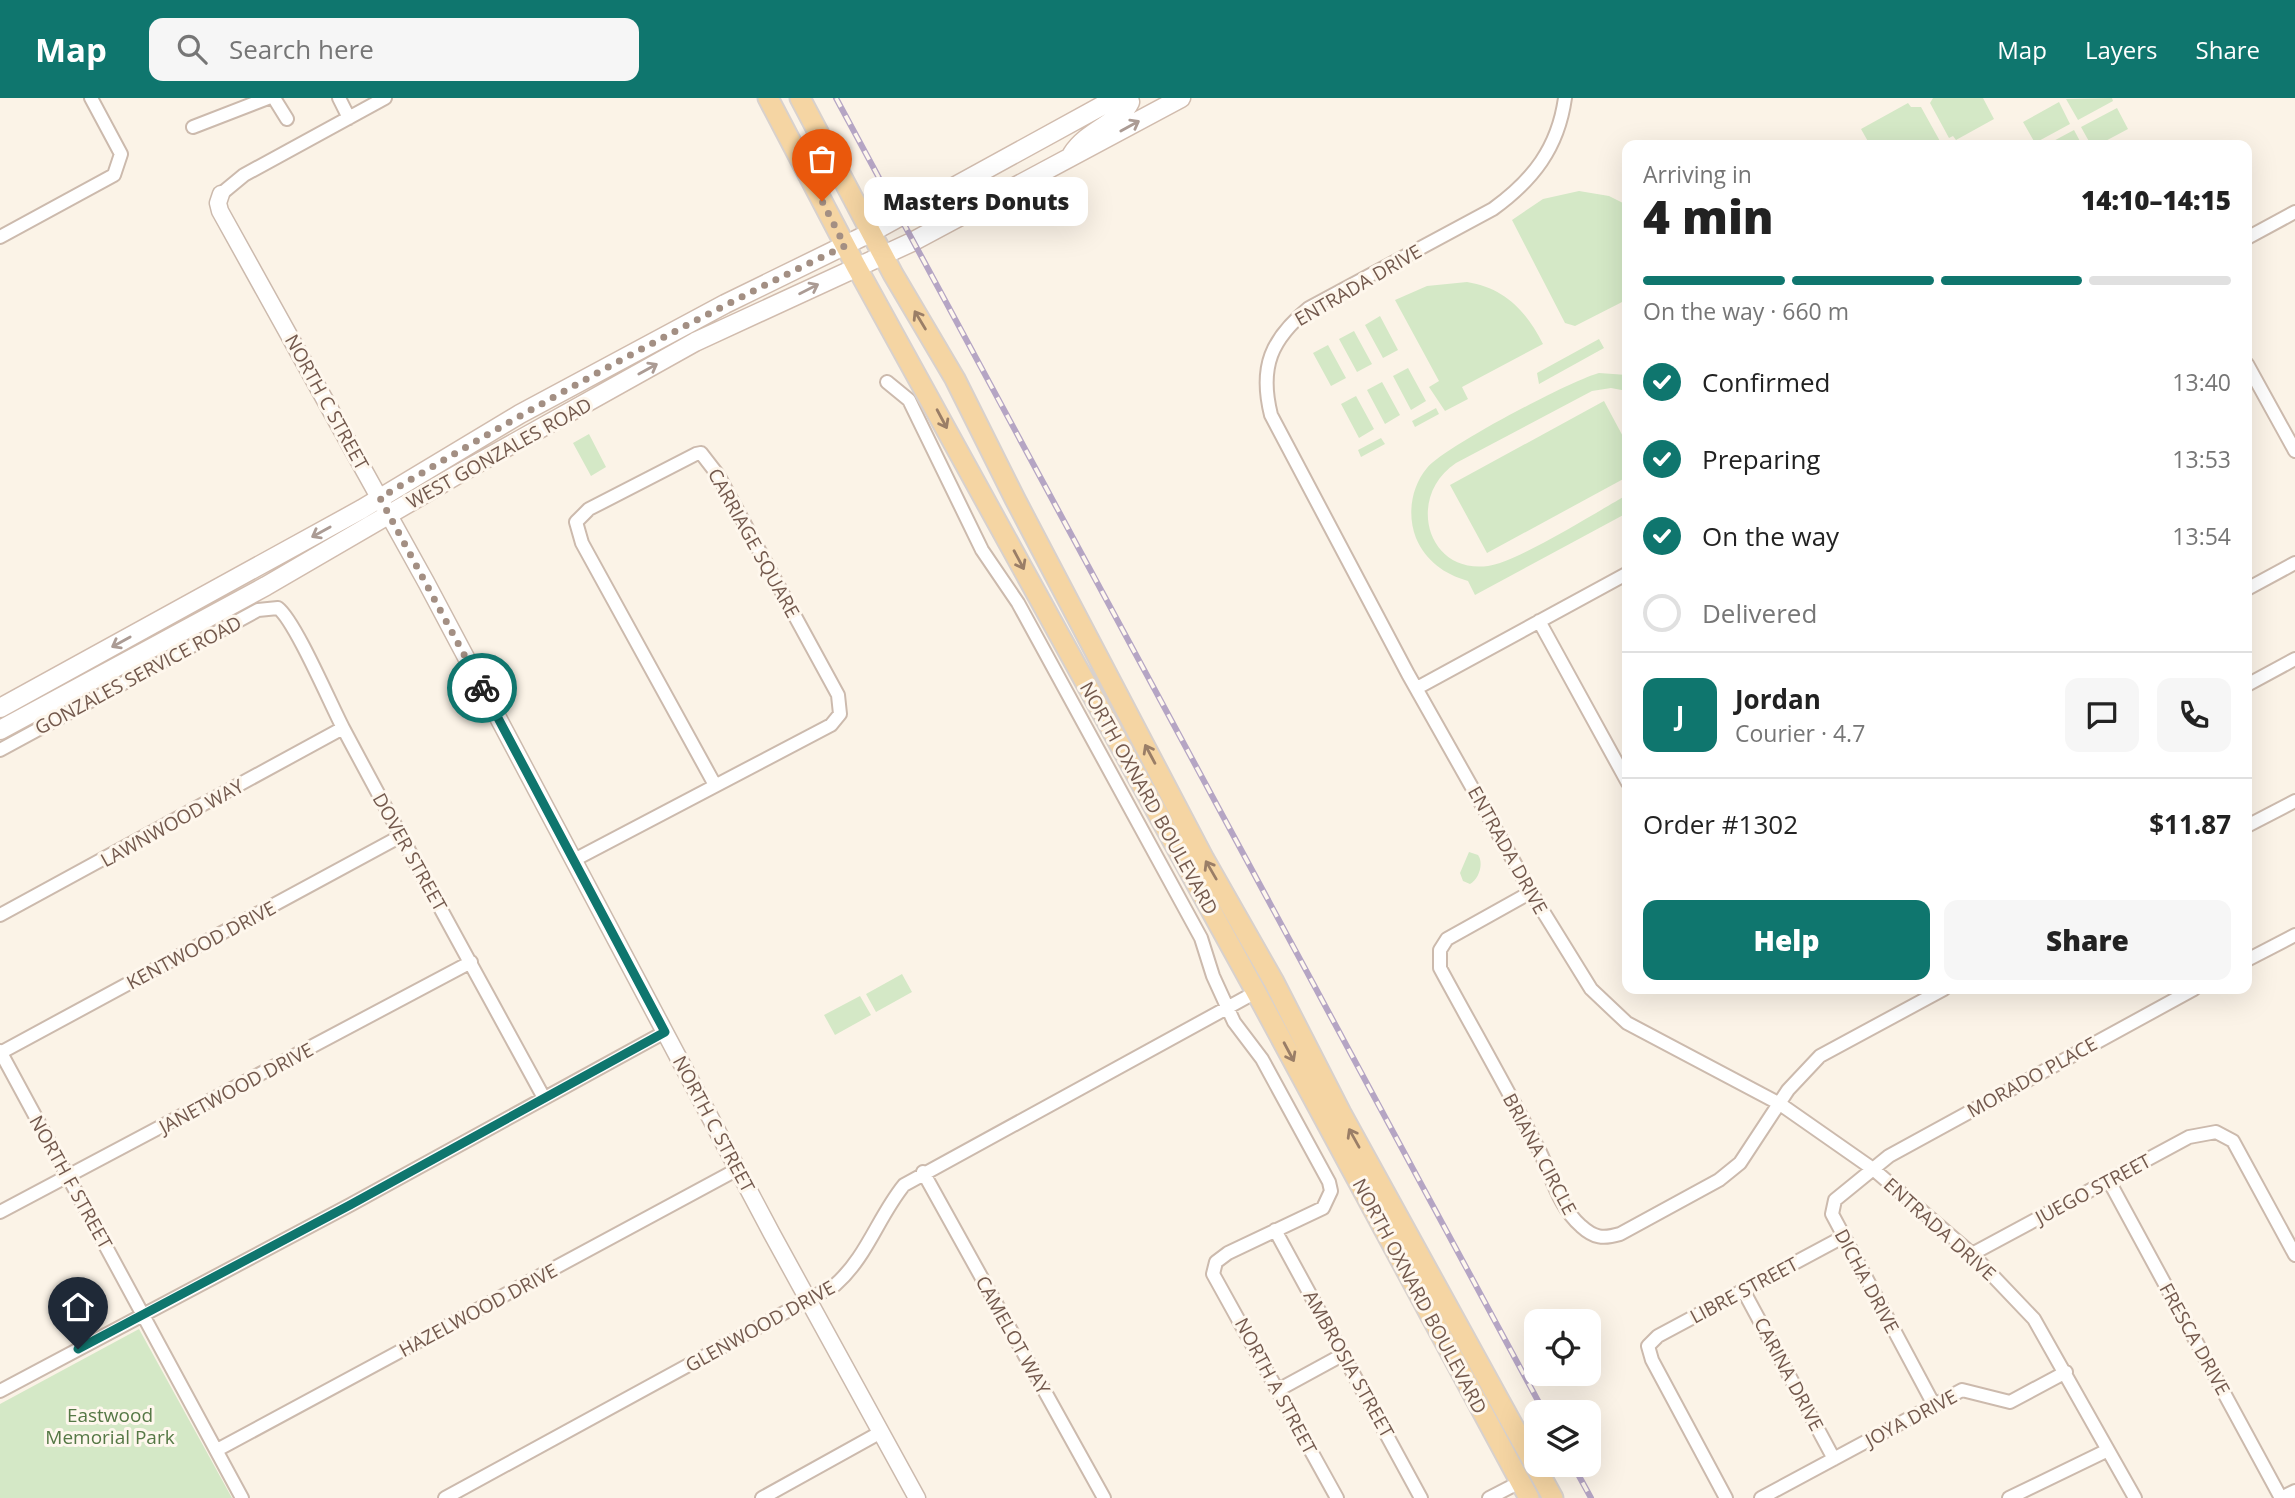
<!DOCTYPE html>
<html lang="en">
<head>
<meta charset="utf-8">
<style>
	:root { --surface:#fff; --page:#f6f6f6; --text:#222; --muted:#767676; --line:#e0e0e0; --accent:#0f766e }
	body { margin:0; font-family:"Open Sans",sans-serif; background:var(--page); color:var(--text); height:100vh; display:flex; flex-direction:column; font-size:26px; white-space:nowrap }
	* { box-sizing:border-box; margin:0 }
	p { font-size:23px; color:var(--muted) }
	.icon { flex:none; width:38px; height:38px; fill:none; stroke:currentColor; stroke-width:2; stroke-linecap:round; stroke-linejoin:round }
	.map { position:relative; flex:1; overflow:hidden }
	.drawer { position:absolute; left:1622px; top:42px; width:630px; height:854px; display:flex; flex-direction:column; background:var(--surface); border-radius:14px; box-shadow:0 7px 28px #0002 }
	.drawer>* { flex:none }
	.controls { position:absolute; left:1524px; top:1211px; display:grid; gap:14px }
	.controls a { display:grid; place-items:center; width:77px; height:77px; border-radius:14px; background:var(--surface); box-shadow:0 7px 28px #0002; font-size:35px }
	.pin { position:absolute; display:grid; place-items:center; width:60px; height:60px; color:#fff; margin:-72px -30px; border-radius:50% 50% 50% 0; rotate:-45deg; box-shadow:0 0 7px #0007 }
	.pin .icon { rotate:45deg }
	.courier { position:absolute; display:grid; place-items:center; width:70px; height:70px; margin:-35px; border:5px solid #0f766e; border-radius:50%; background:#fff; color:#222; box-shadow:0 2px 9px #0007 }
	.bubble { position:absolute; height:49px; border-radius:14px; background:var(--surface); box-shadow:0 7px 28px #0002; font-size:23px; font-weight:800; line-height:49px; text-align:center }
	.overview em { font-style:normal; font-weight:800 }
	.overview div { display:flex; flex-direction:column-reverse }
	.overview { display:flex; align-items:center; justify-content:space-between; height:119px; padding:0 21px }
	h1 { font-size:46px; font-weight:800; line-height:52px }
	.bar { display:grid; grid-template-columns:repeat(4,1fr); gap:10px 7px; align-content:center; height:84px; padding:0 21px }
	.bar i { height:9px; border-radius:5px; background:var(--line) }
	.bar .active { background:var(--accent) }
	.bar p { grid-column:span 4 }
	.line { display:flex; align-items:center; gap:18px; padding:0 21px; border-top:2px solid var(--line) }
	.line div { flex:1 }
	.round { display:grid; place-items:center; flex:none; width:74px; height:74px; border-radius:14px; background:var(--page) }
	ol { padding:0 21px; list-style:none }
	li { display:flex; align-items:center; gap:21px; height:77px }
	li p { margin-inline-start:auto }
	li .icon { padding:7px; border-radius:50%; background:var(--accent); color:#fff; stroke-width:4 }
	li:last-child { color:var(--muted) }
	li i { width:38px; height:38px; border:4px solid var(--line); border-radius:50% }
	.cta { display:flex; gap:14px; margin-top:auto; padding:14px 21px }
	.cta a { flex:1; height:80px; border-radius:14px; background:var(--accent); color:#fff; font-size:28px; font-weight:800; line-height:80px; text-align:center }
	.cta a+a { background:var(--page); color:var(--text) }
	header { display:flex; align-items:center; gap:42px; box-sizing:border-box; height:98px; padding:0 35px; background:var(--accent); color:#fff }
	header strong { font-size:33px }
	nav { display:flex; gap:38px; margin-inline-start:auto; font-size:24px }
	.search { width:490px; height:63px; background:var(--page); display:flex; align-items:center; gap:18px; box-sizing:border-box; padding:0 24px; border-radius:14px; color:var(--muted); font-size:26px }
	.map>svg:first-child { display:block }
	.green { fill:#d4e8c6 }
	.lines { fill:none; stroke-linecap:round; stroke-linejoin:round }
	.minor-casing { stroke:#ccbaad; stroke-width:16 }
	.tertiary-casing { stroke:#ccbaad; stroke-width:19 }
	.secondary-casing { stroke:#d1bcae; stroke-width:21 }
	.primary-casing { stroke:#d8d1cd; stroke-width:23 }
	.minor { stroke:#fff; stroke-width:12 }
	.tertiary { stroke:#fff; stroke-width:16 }
	.secondary { stroke:#fff; stroke-width:18 }
	.primary { stroke:#f5d5a3; stroke-width:19 }
	.rail-casing { stroke:#b5a5c4; stroke-width:6 }
	.rail { stroke:#fef7ed; stroke-width:3.5; stroke-dasharray:10; stroke-linecap:butt }
	.oneway { stroke:#ab9b94 }
	.oneway2 { stroke:#9a7e67 }
	.done { stroke:#a38f83; stroke-width:7; stroke-dasharray:0 12.6 }
	.route { stroke:#0f766e; stroke-width:9 }
	.labels { text-anchor:middle; stroke-width:6; stroke-linejoin:round; paint-order:stroke }
	.street-label { font-size:19px; fill:#73594d; stroke:#fef7ed }
	.park-label { font-size:19px; fill:#557845; stroke:#fef7ed }
</style>
</head>
<body>
<header>
<strong>Map</strong>
<div class="search"><svg class="icon" aria-label="search" viewBox="0 0 24 24"><circle cx="10" cy="10" r="6"/><path d="M15 15l6 6"/></svg>Search here</div>
<nav><a>Map</a><a>Layers</a><a>Share</a></nav>
</header>
<div class="map">
<svg width="2295" height="1400" viewBox="0 0 2295 1400">
	<rect width="100%" height="100%" fill="#fbf3e7"/>
	<path class="green" d="M1933,0H1983L1994,21L1956,42L1953,38L1949,40L1930,5Z
		M2112,0L2113,3L2078,22L2066,1Z
		M2059,4L2070,26L2035,45L2023,24Z
		M1908,5L1911,9H1921L1941,45L1870,47L1861,31Z
		M2117,10L2128,31L2098,47H2091L2081,29Z
		M2074,32L2082,47H2046Z
		M1579,93L1609,98L1627,107L1628,201L1575,228L1565,225L1512,122L1543,101Z
		M1467,184C1505,190 1526,213 1543,246L1462,289L1468,301L1445,313L1429,289L1439,283L1395,202L1427,188Z
		M1380,218L1398,252L1383,260L1365,227Z
		M1354,233L1372,266L1357,274L1339,241Z
		M1599,241L1604,250L1539,286L1537,275Z
		M1328,247L1346,280L1331,288L1313,255Z
		M1408,270L1426,303L1411,312L1393,278Z
		M1599,275L1627,277V293L1611,290L1592,293L1456,365C1406,398 1426,476 1488,468C1518,464 1596,414 1627,397V415L1475,497L1468,483C1444,476 1426,463 1416,440C1407,417 1411,389 1427,370C1444,349 1572,282 1599,275Z
		M1382,284L1400,317L1385,326L1367,292Z
		M1356,298L1374,331L1359,340L1341,306Z
		M1604,303L1627,346V379L1487,455L1450,387Z
		M1436,310L1439,316L1415,329L1412,323Z
		M589,336L606,369L591,378L573,345Z
		M1381,340L1385,346L1361,359L1358,352Z
		M1469,754L1478,757C1484,765 1479,781 1470,786L1463,783L1460,775Z
		M902,876L912,894L876,914L866,896Z
		M860,898L871,917L835,937L824,917Z
		M139,1231L232,1400H0V1306Z"/>
	<g class="lines">
		<g class="minor-casing">
			<path id="minor" d="M274,0L287,21
				M339,0L349,20
				M1565,0C1558,50 1533,82 1493,111L1309,210C1271,241 1259,269 1271,317L1408,576L1531,794L1591,891L1627,925L1780,1006L1873,1071L1972,1156L2034,1221L2135,1400
				M193,29L268,0
				M221,96L244,77L385,0
				M0,139L114,77L121,56L91,0
				M2247,140L2295,114
				M2247,266L2295,353
				M887,284L909,302L982,452L1018,505L1201,840L1213,878L1234,924L1262,961L1329,1084L1331,1093L1323,1110L1228,1155L1216,1164L1213,1176L1337,1400
				M2247,491L2295,465
				M1539,523L1628,685
				M2247,587L2295,561
				M1417,590L1628,475
				M0,652L258,512L278,510C295,523 330,605 343,630C409,754 477,877 544,1000
				M2247,728L2295,703
				M574,762L831,627L840,616L838,597L718,377L701,355L696,356L589,411L576,424L582,445L715,687
				M1531,794L1447,841L1440,852V870C1473,931 1508,992 1540,1054C1552,1079 1559,1109 1581,1128C1594,1140 1603,1141 1620,1136L1719,1082L1740,1065L1788,992L1820,958L1944,891
				M0,817L343,630
				M2247,862L2295,837
				M0,953L242,1400
				M0,955L401,738
				M923,1074L1104,1400
				M2109,1083L2281,1400
				M0,1114L471,864
				M1275,1132L1421,1400
				M1972,1156L2189,1039L2216,1034L2233,1043L2295,1157
				M1743,1192L1834,1361
				M1278,1292L1344,1256
				M0,1293L350,1107L665,934
				M1934,1307L1832,1116L1835,1102L1889,1058L2194,891
				M217,1352L738,1071
				M445,1400L835,1187C867,1159 878,1119 904,1087L1256,894
				M762,1400L881,1334
				M1489,1400L1520,1384
				M1726,1400L1652,1262L1648,1248L1658,1238L1843,1139
				M1761,1400L1962,1292L2010,1304L2066,1274
				M2009,1400L2108,1352
				M2281,1400L2295,1393"/>
		</g>
		<g class="tertiary-casing">
			<path id="tertiary" d="M221,96L218,105L220,113L426,484L772,1136L917,1400"/>
		</g>
		<g class="secondary-casing">
			<path id="secondary" d="M1072,56C1087,32 1121,24 1130,4L1129,0
				M0,610L362,411L520,316L725,206L870,135L1116,0
				M0,632L266,488L455,378L695,244L912,144L1181,0"/>
		</g>
		<g class="primary-casing">
			<path id="primary" d="M768,0L856,168L1256,894L1529,1400
				M800,0L893,176L955,281L1015,401L1204,761L1274,884L1341,1015L1553,1400"/>
		</g>
		<use href="#minor" class="minor"/>
		<use href="#tertiary" class="tertiary"/>
		<use href="#secondary" class="secondary"/>
		<use href="#primary" class="primary"/>
		<g class="rail-casing">
			<path id="rail" d="M836,0L1544,1314
				M1573,1367L1591,1400"/>
		</g>
		<use href="#rail" class="rail"/>
	</g>
	<defs><path id="oneway-shaft" d="M-6 0H5M1.5-3L5.5 0L1.5 3" fill="none" stroke-width="1.6" stroke-linecap="round" stroke-linejoin="round" transform="scale(1.75)"/></defs>
	<g class="oneway">
		<use href="#oneway-shaft" transform="translate(1130 28) rotate(-29)"/>
		<use href="#oneway-shaft" transform="translate(809 191) rotate(-27)"/>
		<use href="#oneway-shaft" transform="translate(648 271) rotate(-29)"/>
		<use href="#oneway-shaft" transform="translate(321 434) rotate(151)"/>
		<use href="#oneway-shaft" transform="translate(121 544) rotate(151)"/>
	</g>
	<g class="oneway2">
		<use href="#oneway-shaft" transform="translate(920 222) rotate(-121)"/>
		<use href="#oneway-shaft" transform="translate(942 321) rotate(62)"/>
		<use href="#oneway-shaft" transform="translate(1019 462) rotate(62)"/>
		<use href="#oneway-shaft" transform="translate(1150 656) rotate(-118)"/>
		<use href="#oneway-shaft" transform="translate(1211 772) rotate(-120)"/>
		<use href="#oneway-shaft" transform="translate(1289 954) rotate(62)"/>
		<use href="#oneway-shaft" transform="translate(1354 1040) rotate(-119)"/>
	</g>
	<g class="lines">
		<path class="done" d="M482,590L380,400C531,309 686,224 845,148L822,103"/>
		<path class="route" d="M78,1251L350,1107L665,934L482,590"/>
	</g>
	<g class="labels">
		<g class="street-label">
			<text transform="translate(1358 187) rotate(-30)" y="7">ENTRADA DRIVE</text>
			<text transform="translate(327 304) rotate(61)" y="7">NORTH C STREET</text>
			<text transform="translate(499 355) rotate(-29)" y="7">WEST GONZALES ROAD</text>
			<text transform="translate(754 445) rotate(61)" y="7">CARRIAGE SQUARE</text>
			<text transform="translate(138 577) rotate(-28)" y="7">GONZALES SERVICE ROAD</text>
			<text transform="translate(1149 700) rotate(61)" y="7">NORTH OXNARD BOULEVARD</text>
			<text transform="translate(172 725) rotate(-29)" y="7">LAWNWOOD WAY</text>
			<text transform="translate(1508 752) rotate(61)" y="7">ENTRADA DRIVE</text>
			<text transform="translate(410 754) rotate(61)" y="7">DOVER STREET</text>
			<text transform="translate(201 847) rotate(-28)" y="7">KENTWOOD DRIVE</text>
			<text transform="translate(2032 979) rotate(-29)" y="7">MORADO PLACE</text>
			<text transform="translate(236 990) rotate(-28)" y="7">JANETWOOD DRIVE</text>
			<text transform="translate(714 1026) rotate(62)" y="7">NORTH C STREET</text>
			<text transform="translate(1540 1056) rotate(62)" y="7">BRIANA CIRCLE</text>
			<text transform="translate(71 1084) rotate(61)" y="7">NORTH F STREET</text>
			<text transform="translate(2093 1091) rotate(-28)" y="7">JUEGO STREET</text>
			<text transform="translate(1940 1131) rotate(42)" y="7">ENTRADA DRIVE</text>
			<text transform="translate(1867 1183) rotate(62)" y="7">DICHA DRIVE</text>
			<text transform="translate(1744 1192) rotate(-28)" y="7">LIBRE STREET</text>
			<text transform="translate(1420 1198) rotate(62)" y="7">NORTH OXNARD BOULEVARD</text>
			<text transform="translate(478 1212) rotate(-28)" y="7">HAZELWOOD DRIVE</text>
			<text transform="translate(760 1228) rotate(-29)" y="7">GLENWOOD DRIVE</text>
			<text transform="translate(1013 1237) rotate(61)" y="7">CAMELOT WAY</text>
			<text transform="translate(2195 1241) rotate(61)" y="7">FRESCA DRIVE</text>
			<text transform="translate(1349 1266) rotate(61)" y="7">AMBROSIA STREET</text>
			<text transform="translate(1789 1276) rotate(62)" y="7">CARINA DRIVE</text>
			<text transform="translate(1276 1288) rotate(62)" y="7">NORTH A STREET</text>
			<text transform="translate(1911 1320) rotate(-28)" y="7">JOYA DRIVE</text>
		</g>
		<g class="park-label">
			<text x="110" y="1324">Eastwood<tspan x="110" dy="22">Memorial Park</tspan></text>
		</g>
	</g>
</svg>
<div class="controls">
<a><svg class="icon" aria-label="locate" viewBox="0 0 24 24"><circle cx="12" cy="12" r="6"/><path d="M12 2v4M12 18v4M2 12h4M18 12h4"/></svg></a>
<a><svg class="icon" aria-label="layers" viewBox="0 0 24 24"><path d="M12 4l9 5-9 5-9-5zM3 14l9 5 9-5"/></svg></a>
</div>
<div class="pin" style="left:822px;top:103px;background:#ea580c"><svg class="icon" aria-label="bag" viewBox="0 0 24 24"><path d="M5 8h14l-1 12H6zM9 8a3 3 0 0 1 6 0"/></svg></div>
<div class="pin" style="left:78px;top:1251px;background:#1f2937"><svg class="icon" aria-label="home" viewBox="0 0 24 24"><path d="M3 11l9-7 9 7M6 9v11h12V9"/></svg></div>
<div class="courier" style="left:482px;top:590px"><svg class="icon" aria-label="bike" viewBox="0 0 24 24"><circle cx="6" cy="16" r="4"/><circle cx="18" cy="16" r="4"/><path d="M6 16l4-8h5l3 8M10 8l3 8H6M13 5h3"/></svg></div>
<div class="bubble" style="left:864px;top:79px;width:224px">Masters Donuts</div>
<section class="drawer">
<div class="overview"><div><h1>4 min</h1><p>Arriving in</p></div><em>14:10–14:15</em></div>
<div class="bar"><i class="active"></i><i class="active"></i><i class="active"></i><i></i><p>On the way · 660 m</p></div>
<ol>
<li><svg class="icon" aria-label="check" viewBox="0 0 24 24"><path d="M5 12l5 5 9-10"/></svg>Confirmed<p>13:40</p></li>
<li><svg class="icon" aria-label="check" viewBox="0 0 24 24"><path d="M5 12l5 5 9-10"/></svg>Preparing<p>13:53</p></li>
<li><svg class="icon" aria-label="check" viewBox="0 0 24 24"><path d="M5 12l5 5 9-10"/></svg>On the way<p>13:54</p></li>
<li><i></i>Delivered</li>
</ol>
<div class="line" style="height:126px"><b class="round" style="background:var(--accent);color:#fff">J</b><div><b>Jordan</b><p>Courier · 4.7</p></div><a class="round"><svg class="icon" aria-label="chat" viewBox="0 0 24 24"><path d="M4 5h16v11H9l-5 4z"/></svg></a><a class="round"><svg class="icon" aria-label="phone" viewBox="0 0 24 24"><path d="M5 4h4l2 5-3 2q2 4 5 5l2-3 5 2v4C11 20 4 13 5 4z"/></svg></a></div>
<div class="line" style="height:91px"><div>Order #1302</div><b>$11.87</b></div>
<div class="cta"><a>Help</a><a>Share</a></div>
</section>
</div>
</body>
</html>
